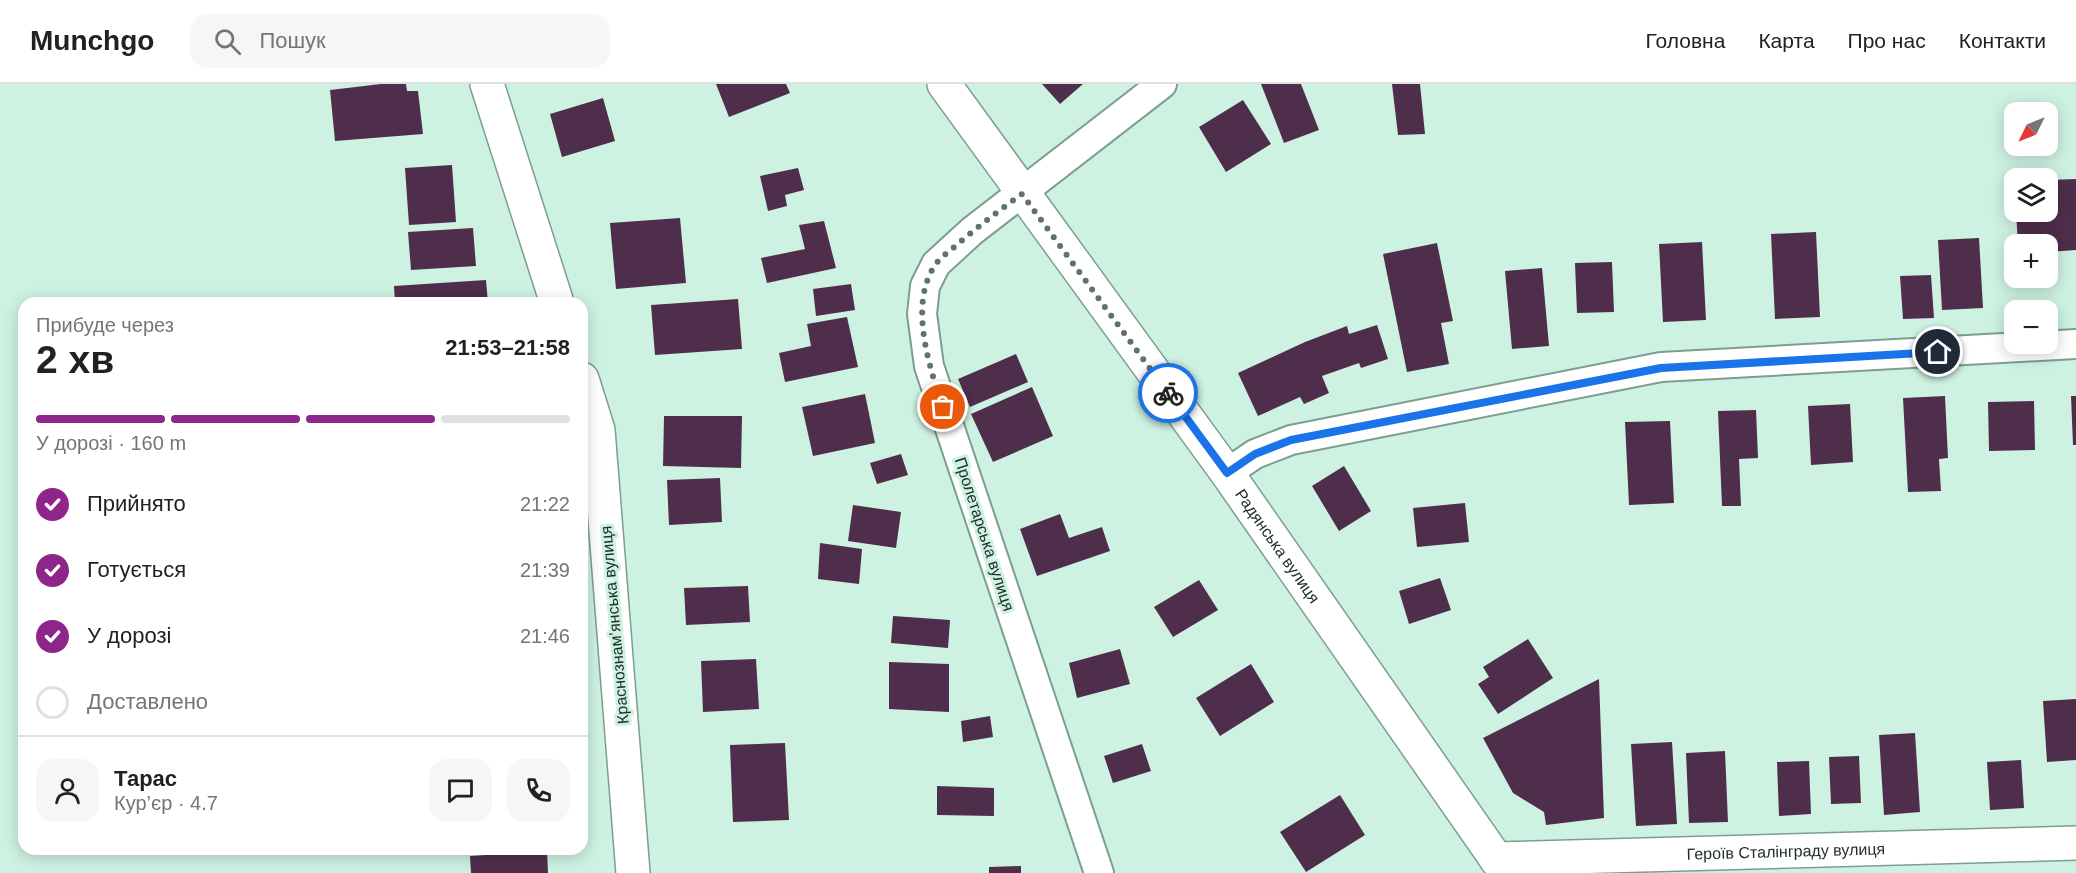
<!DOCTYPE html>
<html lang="uk">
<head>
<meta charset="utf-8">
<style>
	:root { --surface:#fff; --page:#f6f6f6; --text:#202124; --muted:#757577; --line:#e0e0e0; --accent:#8e258a }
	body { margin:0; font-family:Arial,sans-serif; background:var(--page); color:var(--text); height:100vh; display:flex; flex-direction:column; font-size:22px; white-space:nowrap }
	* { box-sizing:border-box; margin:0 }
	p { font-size:20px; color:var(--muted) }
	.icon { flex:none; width:33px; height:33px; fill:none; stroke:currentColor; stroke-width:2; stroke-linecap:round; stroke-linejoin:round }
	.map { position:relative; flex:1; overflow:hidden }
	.sheet { position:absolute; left:18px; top:213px; width:570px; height:558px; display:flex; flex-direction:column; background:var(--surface); border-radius:18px; box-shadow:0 3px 15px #0003 }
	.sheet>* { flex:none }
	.needle { width:39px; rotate:227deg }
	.tools { position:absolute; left:2004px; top:18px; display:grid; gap:12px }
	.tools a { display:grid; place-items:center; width:54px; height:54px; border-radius:12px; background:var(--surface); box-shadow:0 3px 15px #0003; font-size:30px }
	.pin { position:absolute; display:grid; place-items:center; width:51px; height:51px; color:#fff; margin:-26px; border:3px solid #fff; border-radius:50%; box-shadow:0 2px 6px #0007 }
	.courier { position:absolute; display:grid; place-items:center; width:60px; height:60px; margin:-30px; border:4px solid #1a73e8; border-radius:50%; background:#fff; color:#222; box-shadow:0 2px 8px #0007 }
	.head em { font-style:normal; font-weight:600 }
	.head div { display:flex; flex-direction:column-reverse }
	.head { display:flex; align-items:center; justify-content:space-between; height:102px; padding:0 18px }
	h1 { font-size:39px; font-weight:600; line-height:45px }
	.bar { display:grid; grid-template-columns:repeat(4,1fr); gap:9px 6px; align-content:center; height:72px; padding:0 18px }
	.bar i { height:8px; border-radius:4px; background:var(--line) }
	.bar .selected { background:var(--accent) }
	.bar p { grid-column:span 4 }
	.line { display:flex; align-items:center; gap:15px; padding:0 18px; border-top:2px solid var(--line) }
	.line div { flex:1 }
	.round { display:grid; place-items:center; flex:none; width:63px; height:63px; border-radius:18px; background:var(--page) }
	ol { padding:0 18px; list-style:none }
	li { display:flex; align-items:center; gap:18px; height:66px }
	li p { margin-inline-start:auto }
	li .icon { padding:6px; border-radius:50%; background:var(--accent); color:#fff; stroke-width:4 }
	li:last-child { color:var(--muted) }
	li i { width:33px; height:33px; border:3px solid var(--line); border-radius:50% }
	header { display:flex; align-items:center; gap:36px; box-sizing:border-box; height:84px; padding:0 30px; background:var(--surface); border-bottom:2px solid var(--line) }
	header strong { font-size:28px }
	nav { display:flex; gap:33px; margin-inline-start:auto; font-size:21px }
	.search { width:420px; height:54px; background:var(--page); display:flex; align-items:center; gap:15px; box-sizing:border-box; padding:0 21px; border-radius:18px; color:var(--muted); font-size:22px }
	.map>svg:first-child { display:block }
	.building { fill:#4f2e4c }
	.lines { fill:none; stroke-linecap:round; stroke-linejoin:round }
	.minor-casing { stroke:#7d9e8f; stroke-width:32 }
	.tertiary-casing { stroke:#7d9e8f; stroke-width:36 }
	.minor { stroke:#fff; stroke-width:28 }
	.tertiary { stroke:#fff; stroke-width:33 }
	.done { stroke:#5e736a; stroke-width:6; stroke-dasharray:0 10.8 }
	.route { stroke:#1a73e8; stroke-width:8 }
	.labels { text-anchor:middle; stroke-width:6; stroke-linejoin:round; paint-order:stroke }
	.street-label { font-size:16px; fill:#212f29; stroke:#cef2e2 }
</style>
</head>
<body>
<header>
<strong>Munchgo</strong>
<div class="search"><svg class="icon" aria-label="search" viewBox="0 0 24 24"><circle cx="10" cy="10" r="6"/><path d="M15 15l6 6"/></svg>Пошук</div>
<nav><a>Головна</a><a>Карта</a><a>Про нас</a><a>Контакти</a></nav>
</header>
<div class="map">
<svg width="2076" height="789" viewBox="0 0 2076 789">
	<rect width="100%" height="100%" fill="#cef2e2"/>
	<path class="building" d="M381,0H406L407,7H418L423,50L335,57L330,6Z
		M716,0H786L790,9L729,33Z
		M1042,0H1083L1060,20Z
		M1261,0H1301L1319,46L1284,59Z
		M1392,0H1420L1425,50L1398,51Z
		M603,14L615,57L562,73L550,30Z
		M1243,16L1271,60L1226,88L1199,43Z
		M452,81L456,138L409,141L405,84Z
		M798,84L804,106L785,111L787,122L768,127L760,92Z
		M2076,95V166L2048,168V160H2018L2016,128H2048V96Z
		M680,134L686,199L616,205L610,139Z
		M824,137L836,184L767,199L761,174L805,165L799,141Z
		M473,144L476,182L411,186L408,148Z
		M1816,148L1820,233L1775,235L1771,150Z
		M1979,154L1983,224L1942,226L1938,156Z
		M1702,158L1706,236L1663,238L1659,160Z
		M1437,159L1453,237L1441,239L1449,280L1407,288L1383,170Z
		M1612,178L1614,228L1577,229L1575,179Z
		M1542,184L1549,262L1512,265L1505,187Z
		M1931,191L1934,234L1903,235L1900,192Z
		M486,196L488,219H395L394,202Z
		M851,200L855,226L816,232L813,205Z
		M738,215L742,265L655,271L651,221Z
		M847,233L858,283L785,298L779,269L811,262L807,240Z
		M1377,241L1388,275L1361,284L1359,279L1322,292L1329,309L1304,320L1300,313L1258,332L1238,289L1305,258L1347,242L1349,250Z
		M1016,270L1028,298L970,323L958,295Z
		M1032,303L1053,352L993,378L971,330Z
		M865,310L875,359L813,372L802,323Z
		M1945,312L1948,374L1939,375L1941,407L1908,408L1903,314Z
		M2071,312H2076V361H2073Z
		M2034,317L2035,366L1989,367L1988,318Z
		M1850,320L1853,378L1811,381L1808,322Z
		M1756,326L1758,374L1739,375L1741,422H1722L1718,327Z
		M664,332H742L741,384L663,382Z
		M1670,337L1674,419L1629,421L1625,338Z
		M901,370L908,391L877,400L870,379Z
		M1344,382L1371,427L1339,447L1312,402Z
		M720,394L722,438L669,441L667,396Z
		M1465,419L1469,458L1417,463L1413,424Z
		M853,421L901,428L896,464L848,457Z
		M1060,430L1069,454L1102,443L1110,467L1037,492L1020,445Z
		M820,459L862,465L859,500L818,495Z
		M1440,494L1451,526L1409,540L1399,507Z
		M1199,496L1218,526L1173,553L1154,523Z
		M748,502L750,538L686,541L684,504Z
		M893,532L950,536L948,564L891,559Z
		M1528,555L1553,594L1498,630L1478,600L1489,593L1483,583Z
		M1120,565L1130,600L1077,614L1069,579Z
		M756,575L759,625L703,628L701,577Z
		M889,578L949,580V628L889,625Z
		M1251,580L1274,618L1220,652L1196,614Z
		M1599,595L1604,734L1546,741L1544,728L1513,709L1483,654Z
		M2076,615V676L2047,678L2043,617Z
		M990,632L993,653L963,658L961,637Z
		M1915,649L1920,728L1884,731L1879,651Z
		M1672,658L1677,740L1636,742L1631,660Z
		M785,659L789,736L733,738L730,661Z
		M1142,660L1151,687L1113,699L1104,672Z
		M1725,667L1728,738L1689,739L1686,669Z
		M1859,672L1861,719L1831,720L1829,673Z
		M2021,676L2024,724L1990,726L1987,678Z
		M1809,677L1811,730L1779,732L1777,678Z
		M937,702L994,704V732L937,731Z
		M1340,711L1365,751L1306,788L1280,748Z
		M547,767L548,789H471L470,772Z
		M1021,782V789H989V783Z"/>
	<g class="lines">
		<g class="minor-casing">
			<path id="minor" d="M1227,389L1255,370L1291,356L1661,283L2076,260
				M1099,789L929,282L922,230L925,202L936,180L972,147L1162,0"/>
		</g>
		<g class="tertiary-casing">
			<g id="tertiary">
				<path d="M487,0L557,219"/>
				<path id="s1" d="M944,0L1227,389L1506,789"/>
				<path d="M582,295L598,346L633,789"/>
				<path id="s2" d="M1496,775L2076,759"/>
			</g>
		</g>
		<use href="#minor" class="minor"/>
		<use href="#tertiary" class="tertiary"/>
	</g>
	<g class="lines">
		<path class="done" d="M943,323C929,283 908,218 936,180C940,174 947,169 953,164C975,145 998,127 1022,110L1168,309"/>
		<path class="route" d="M1168,309L1227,389L1255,370L1291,356L1661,284L1938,268"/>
	</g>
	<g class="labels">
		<g class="street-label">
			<text transform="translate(985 450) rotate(72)" y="6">Пролетарська вулиця</text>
			<text dy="6" stroke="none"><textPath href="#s1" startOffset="570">Радянська вулиця</textPath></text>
			<text transform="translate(614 541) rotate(-95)" y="6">Краснознамʼянська вулиця</text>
			<text dy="6" stroke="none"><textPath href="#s2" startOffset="290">Героїв Сталінграду вулиця</textPath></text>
		</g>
	</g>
</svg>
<div class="tools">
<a><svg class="needle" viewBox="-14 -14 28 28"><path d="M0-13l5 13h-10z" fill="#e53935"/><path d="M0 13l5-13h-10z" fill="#757577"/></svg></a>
<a><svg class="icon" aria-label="layers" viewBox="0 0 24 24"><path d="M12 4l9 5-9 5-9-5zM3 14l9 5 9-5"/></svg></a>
<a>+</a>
<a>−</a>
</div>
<div class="pin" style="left:943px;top:323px;background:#ea580c"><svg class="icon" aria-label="bag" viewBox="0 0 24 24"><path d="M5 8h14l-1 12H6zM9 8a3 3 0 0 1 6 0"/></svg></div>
<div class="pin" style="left:1938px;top:268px;background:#1f2937"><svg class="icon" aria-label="home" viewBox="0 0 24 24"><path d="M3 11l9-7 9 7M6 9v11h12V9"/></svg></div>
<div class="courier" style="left:1168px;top:309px"><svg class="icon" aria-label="bike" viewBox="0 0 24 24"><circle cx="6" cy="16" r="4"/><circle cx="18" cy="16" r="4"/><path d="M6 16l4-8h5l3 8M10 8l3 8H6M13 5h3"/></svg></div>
<section class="sheet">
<div class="head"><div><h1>2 хв</h1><p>Прибуде через</p></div><em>21:53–21:58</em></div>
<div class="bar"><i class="selected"></i><i class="selected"></i><i class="selected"></i><i></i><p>У дорозі · 160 m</p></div>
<ol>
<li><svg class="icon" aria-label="check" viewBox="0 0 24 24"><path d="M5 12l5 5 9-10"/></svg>Прийнято<p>21:22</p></li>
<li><svg class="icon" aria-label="check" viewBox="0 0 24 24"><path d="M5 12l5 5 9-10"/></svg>Готується<p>21:39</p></li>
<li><svg class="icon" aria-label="check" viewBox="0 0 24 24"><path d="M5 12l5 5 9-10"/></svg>У дорозі<p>21:46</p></li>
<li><i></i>Доставлено</li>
</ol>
<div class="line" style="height:108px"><a class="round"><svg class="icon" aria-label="person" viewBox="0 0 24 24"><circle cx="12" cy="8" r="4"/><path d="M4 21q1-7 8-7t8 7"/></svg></a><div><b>Тарас</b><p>Кур’єр · 4.7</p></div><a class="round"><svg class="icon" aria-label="chat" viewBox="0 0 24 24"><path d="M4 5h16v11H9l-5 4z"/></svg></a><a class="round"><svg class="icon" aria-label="phone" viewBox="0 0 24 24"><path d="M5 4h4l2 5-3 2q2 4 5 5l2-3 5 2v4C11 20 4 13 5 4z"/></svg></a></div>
</section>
</div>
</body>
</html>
